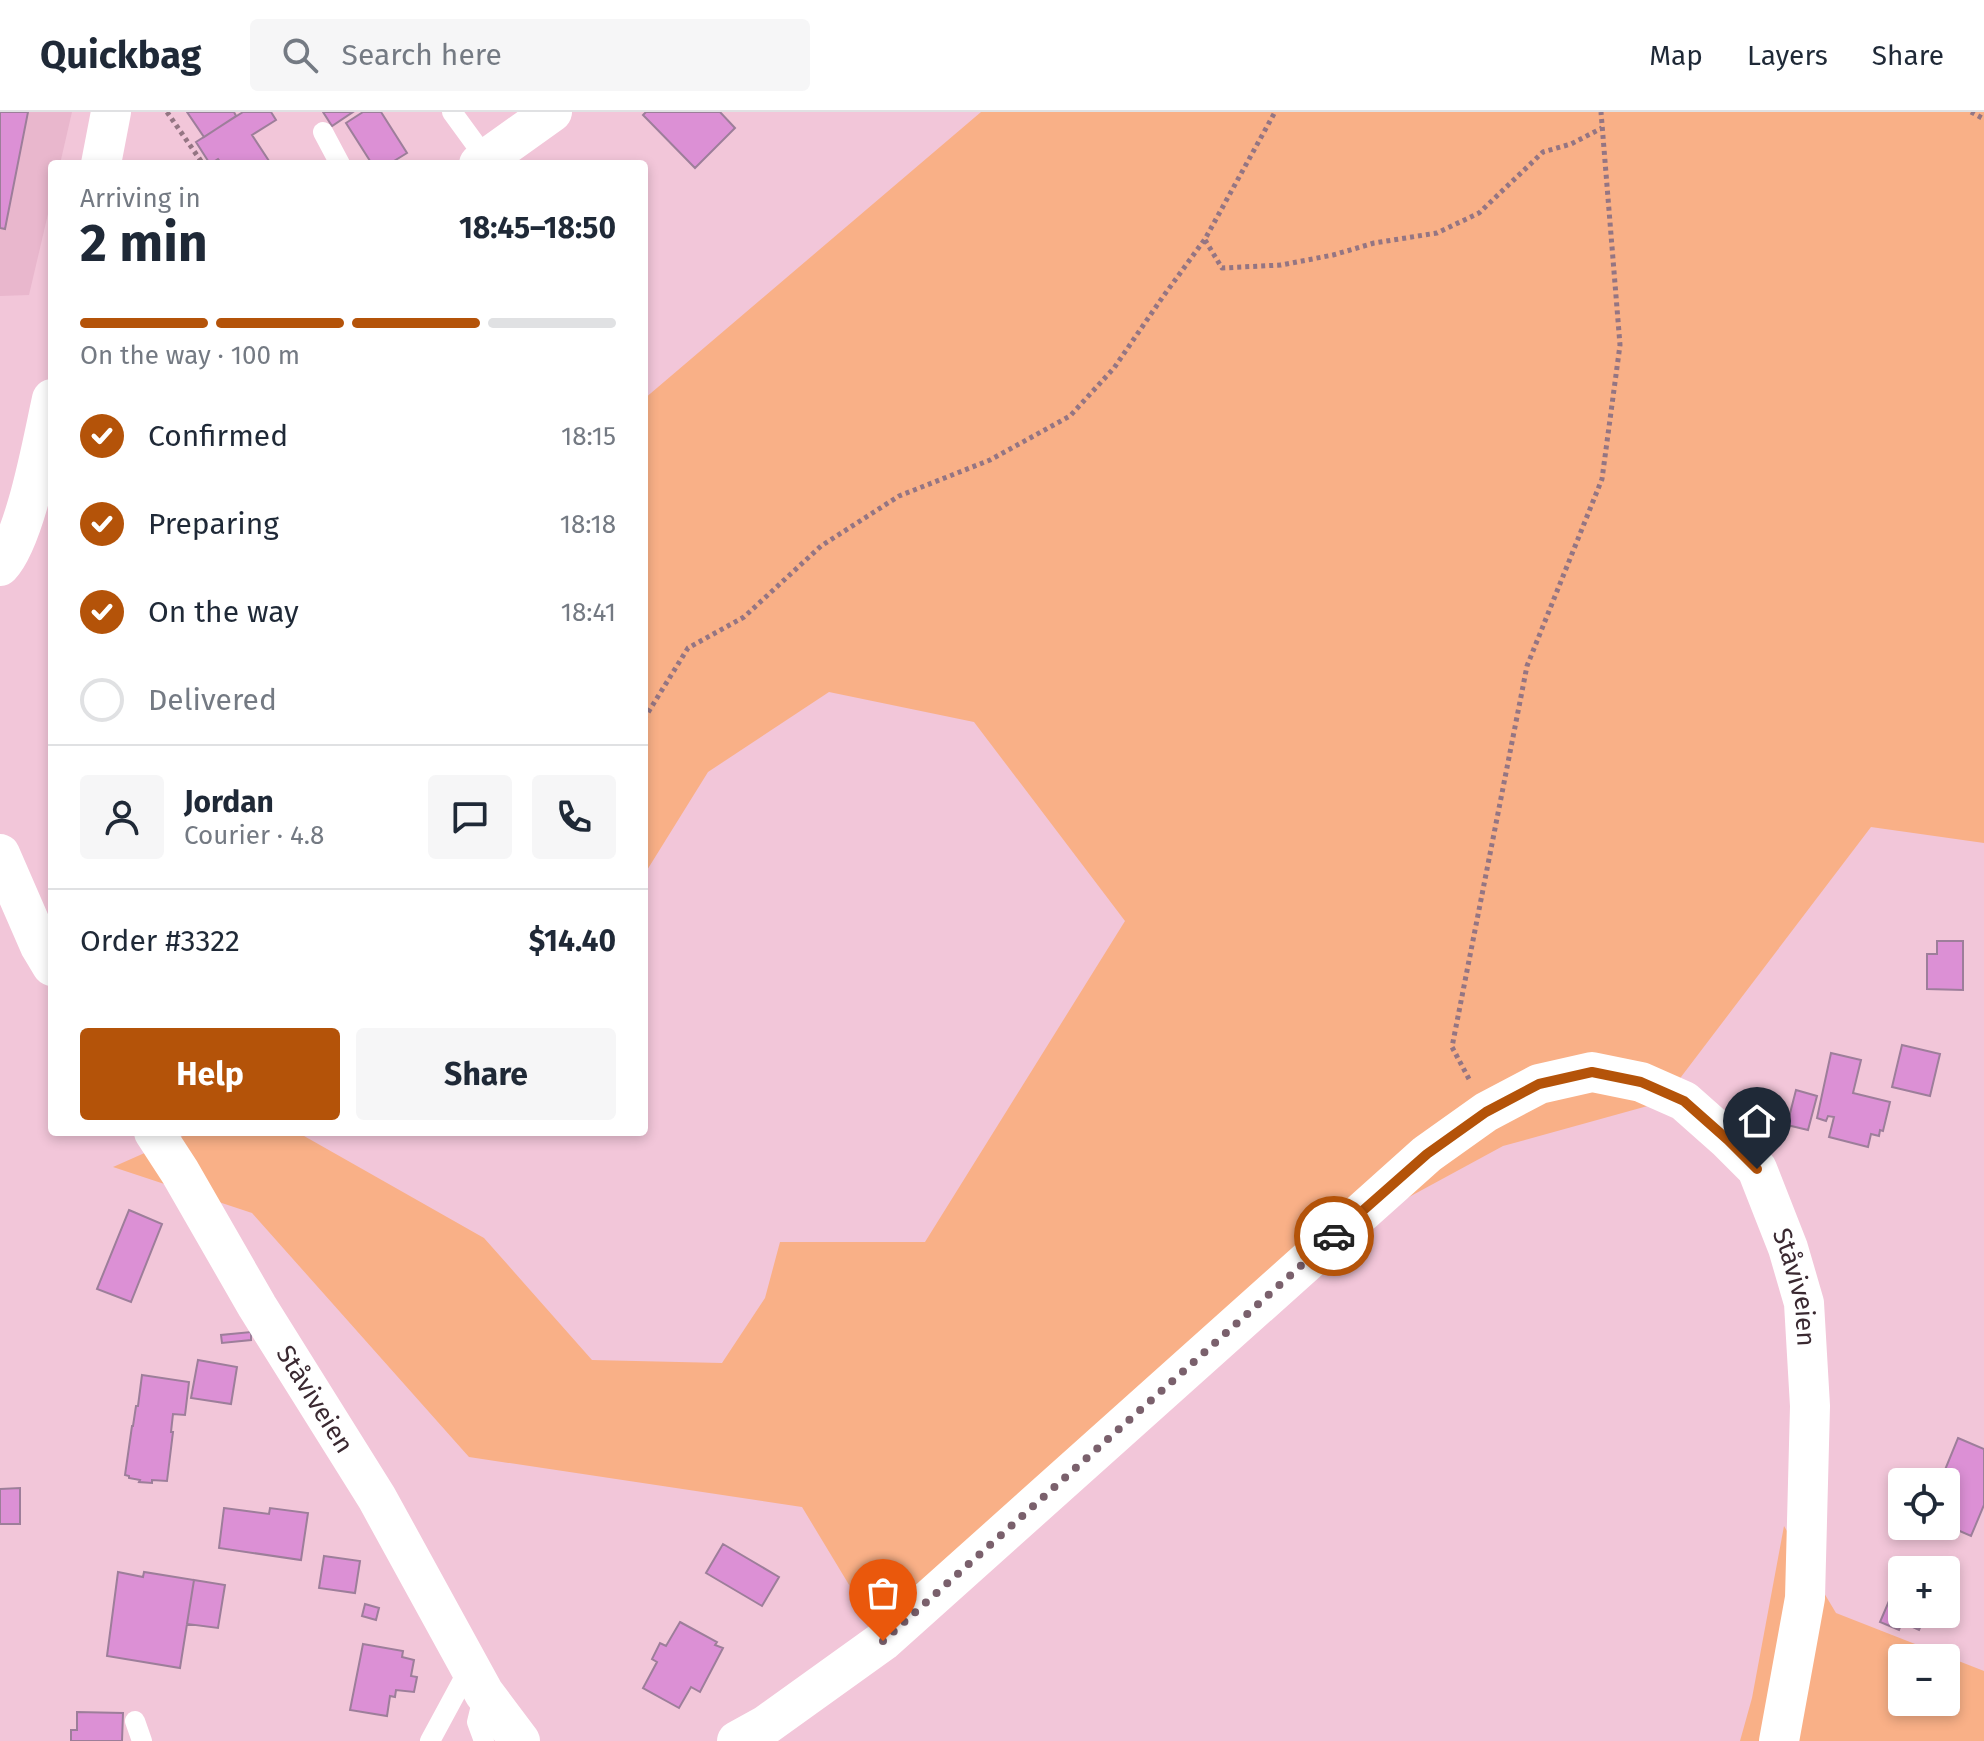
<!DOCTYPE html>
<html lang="en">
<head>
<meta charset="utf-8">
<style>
	:root { --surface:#fff; --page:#f6f6f7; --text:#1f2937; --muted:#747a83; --line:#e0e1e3; --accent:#b45309 }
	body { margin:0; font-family:"Fira Sans",sans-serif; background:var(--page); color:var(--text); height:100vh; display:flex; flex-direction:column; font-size:30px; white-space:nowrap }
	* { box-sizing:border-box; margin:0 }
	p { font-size:26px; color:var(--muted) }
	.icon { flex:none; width:44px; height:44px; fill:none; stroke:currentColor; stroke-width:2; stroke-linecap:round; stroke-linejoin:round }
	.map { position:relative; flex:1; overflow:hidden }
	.panel { position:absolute; left:48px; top:48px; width:600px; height:976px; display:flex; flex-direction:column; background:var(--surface); border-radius:8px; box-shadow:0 4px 12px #0003 }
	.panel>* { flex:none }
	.controls { position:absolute; left:1888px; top:1356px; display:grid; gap:16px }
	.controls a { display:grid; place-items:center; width:72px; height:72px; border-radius:8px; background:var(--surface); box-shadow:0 4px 12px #0003; font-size:40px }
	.pin { position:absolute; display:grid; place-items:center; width:68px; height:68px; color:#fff; margin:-82px -34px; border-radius:50% 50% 50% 0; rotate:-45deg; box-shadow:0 0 8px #0007 }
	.pin .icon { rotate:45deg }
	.courier { position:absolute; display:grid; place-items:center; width:80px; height:80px; margin:-40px; border:6px solid #b45309; border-radius:50%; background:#fff; color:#222; box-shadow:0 2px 10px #0007 }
	.headline em { font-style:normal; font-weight:700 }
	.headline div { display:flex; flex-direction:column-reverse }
	.headline { display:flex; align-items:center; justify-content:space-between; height:136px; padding:0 32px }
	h1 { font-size:52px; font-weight:700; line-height:60px }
	.bar { display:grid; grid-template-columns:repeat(4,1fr); gap:12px 8px; align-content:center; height:96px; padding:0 32px }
	.bar i { height:10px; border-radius:6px; background:var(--line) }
	.bar .active { background:var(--accent) }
	.bar p { grid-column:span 4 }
	.line { display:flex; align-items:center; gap:20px; padding:0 32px; border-top:2px solid var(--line) }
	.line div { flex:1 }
	.round { display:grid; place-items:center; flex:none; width:84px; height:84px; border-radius:8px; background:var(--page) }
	ol { padding:0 32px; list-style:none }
	li { display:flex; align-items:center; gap:24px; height:88px }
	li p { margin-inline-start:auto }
	li .icon { padding:8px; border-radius:50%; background:var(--accent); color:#fff; stroke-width:4 }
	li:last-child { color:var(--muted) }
	li i { width:44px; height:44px; border:4px solid var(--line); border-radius:50% }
	.button { display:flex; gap:16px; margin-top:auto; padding:16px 32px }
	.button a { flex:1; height:92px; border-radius:8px; background:var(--accent); color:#fff; font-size:32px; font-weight:700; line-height:92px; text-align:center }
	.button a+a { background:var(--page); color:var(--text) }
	header { display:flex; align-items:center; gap:48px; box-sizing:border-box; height:112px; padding:0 40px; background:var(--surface); border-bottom:2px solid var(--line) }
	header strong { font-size:38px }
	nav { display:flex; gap:44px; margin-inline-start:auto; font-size:28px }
	.search { width:560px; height:72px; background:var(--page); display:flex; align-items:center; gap:20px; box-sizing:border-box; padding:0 28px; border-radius:8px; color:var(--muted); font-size:30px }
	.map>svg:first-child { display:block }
	.built { fill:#e9b7cd }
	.green { fill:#f9b087; fill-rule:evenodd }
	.building { fill:#dc90d5; stroke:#9d7e9a; stroke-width:2 }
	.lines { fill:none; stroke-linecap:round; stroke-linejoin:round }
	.path { stroke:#947583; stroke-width:5; stroke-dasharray:4 4; stroke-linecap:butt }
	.service { stroke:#fff; stroke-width:20 }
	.minor { stroke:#fff; stroke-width:40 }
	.done { stroke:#7a606c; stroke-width:8; stroke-dasharray:0 14.4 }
	.route { stroke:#b45309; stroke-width:10 }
	.labels { text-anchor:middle; stroke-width:7; stroke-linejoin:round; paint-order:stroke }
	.street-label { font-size:26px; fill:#3a2931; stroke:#fff1f6 }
</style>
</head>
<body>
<header>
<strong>Quickbag</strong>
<div class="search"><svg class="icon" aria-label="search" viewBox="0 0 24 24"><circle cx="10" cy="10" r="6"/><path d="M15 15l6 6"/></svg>Search here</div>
<nav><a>Map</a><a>Layers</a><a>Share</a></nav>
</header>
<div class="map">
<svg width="1984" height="1629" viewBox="0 0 1984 1629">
	<rect width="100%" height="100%" fill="#f2c6d9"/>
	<path class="built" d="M0,0H72L60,52H52V85L29,183L0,184Z"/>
	<path class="green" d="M981,0H1984V731L1871,715L1662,990L1503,1034L1328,1129L883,1529L802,1395L469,1345L252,1101L113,1055L192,1020H297L484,1126L592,1248L722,1251L765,1186L780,1130H925L1125,809L974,610L829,580L708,660L644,763V287Z
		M1784,1414L1836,1501L1984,1559V1629H1740L1752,1586ZM1902,1546H1946V1590H1902Z"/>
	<path class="building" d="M0,0H28L5,117L0,116Z
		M187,0H234L236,4L204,25Z
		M243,0H271L276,8L252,23L271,52H222L218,47L210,52L196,30Z
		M323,0H353L332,14Z
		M363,0H381L407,41L389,52H372L346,11Z
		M646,0H720L735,16L695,56L643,3Z
		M1937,829H1963V878L1927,877V842H1937Z
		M1902,933L1940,942L1930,984L1892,975Z
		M1831,941L1861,948L1853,981L1890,990L1883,1019L1880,1018L1879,1024L1871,1022L1868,1035L1829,1025L1834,1005L1828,1004L1826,1009L1817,1006Z
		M1796,978L1817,984L1808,1018L1787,1013Z
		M129,1098L162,1112L131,1190L97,1177Z
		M251,1220V1228L222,1231L221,1223Z
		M198,1248L237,1255L231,1292L191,1286Z
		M142,1263L189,1270L185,1303L173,1302L171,1320H173L167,1369L152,1368V1371L139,1370L140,1368L129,1366V1364L125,1363L132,1314H133L136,1294H138Z
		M1958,1326L1984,1337V1393L1971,1424L1946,1413V1370H1940Z
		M20,1376V1412H0V1377Z
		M224,1396L269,1402L270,1396L308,1401L301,1448L219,1436Z
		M723,1432L779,1465L762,1494L706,1461Z
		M324,1444L360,1449L355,1481L319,1476Z
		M118,1460L143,1465L144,1460L194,1468L180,1556L107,1544Z
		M194,1468L225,1473L218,1516L187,1512Z
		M1898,1468L1902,1469V1502H1926L1919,1518L1902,1510L1899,1518L1880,1510Z
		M365,1492L379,1496L376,1508L362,1504Z
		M680,1510L717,1530L715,1533L723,1536L700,1580L691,1575L679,1596L643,1576L657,1550L652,1547L660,1531L666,1534Z
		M363,1532L403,1539L402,1545L414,1548L411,1564L417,1565L414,1580L396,1578L395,1585L390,1584L387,1604L350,1598Z
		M77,1600L123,1601L122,1629H71V1618H77Z"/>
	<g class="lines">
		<path class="path" d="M167,0L203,52
			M1971,0L1984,7
			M1205,128L1222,156L1281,153L1333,143L1374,131L1437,121L1479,101L1543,40L1571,32L1602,16
			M644,607L688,536L744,505L821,434L899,384L990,348L1070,304L1114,256L1162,186L1205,127L1275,0
			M1469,967L1452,935L1527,554L1602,367L1620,233L1601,0"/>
		<path class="service" d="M452,0L487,48
			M323,20L340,52
			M484,1581L477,1610L484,1629
			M135,1609L142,1629
			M430,1629L470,1555"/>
		<g class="minor">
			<path d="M101,52L111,0"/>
			<path d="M479,52L552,0"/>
			<path d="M0,454C26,426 43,327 52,287"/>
			<path d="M0,742L40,834L52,854"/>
			<path id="s1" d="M154,1020L180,1060L257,1194L377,1386L484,1581L520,1629"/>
			<path id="s2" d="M737,1629L766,1613L883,1529L1427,1042L1486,1000L1539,972L1592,960L1641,970L1684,989L1728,1028L1757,1057L1788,1136L1804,1191L1810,1294L1805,1486L1779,1629"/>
		</g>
	</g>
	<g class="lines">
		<path class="done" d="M883,1529L1334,1124"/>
		<path class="route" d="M1334,1124L1427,1042L1486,1000L1539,972L1592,960L1641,970L1684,989L1728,1028L1757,1057"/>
	</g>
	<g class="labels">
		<g class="street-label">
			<text dy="9" stroke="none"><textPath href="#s2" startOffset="1416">Ståviveien</textPath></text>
			<text dy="9" stroke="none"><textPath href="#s1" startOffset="312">Ståviveien</textPath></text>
		</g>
	</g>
</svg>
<div class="controls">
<a><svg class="icon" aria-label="locate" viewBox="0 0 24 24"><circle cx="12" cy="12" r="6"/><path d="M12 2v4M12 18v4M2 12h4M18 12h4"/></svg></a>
<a>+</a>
<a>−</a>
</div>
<div class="pin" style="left:883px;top:1529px;background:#ea580c"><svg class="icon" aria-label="bag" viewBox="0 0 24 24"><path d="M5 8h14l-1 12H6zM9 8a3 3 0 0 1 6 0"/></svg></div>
<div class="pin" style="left:1757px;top:1057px;background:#1f2937"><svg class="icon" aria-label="home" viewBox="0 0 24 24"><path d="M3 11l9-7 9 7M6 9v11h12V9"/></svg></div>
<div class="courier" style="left:1334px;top:1124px"><svg class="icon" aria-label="car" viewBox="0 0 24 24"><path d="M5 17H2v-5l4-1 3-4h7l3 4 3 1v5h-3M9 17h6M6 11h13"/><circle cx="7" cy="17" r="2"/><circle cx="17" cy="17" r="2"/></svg></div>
<section class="panel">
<div class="headline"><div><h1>2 min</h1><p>Arriving in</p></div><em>18:45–18:50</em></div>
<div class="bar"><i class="active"></i><i class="active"></i><i class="active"></i><i></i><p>On the way · 100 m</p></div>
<ol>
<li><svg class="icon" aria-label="check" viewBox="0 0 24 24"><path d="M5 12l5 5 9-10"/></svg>Confirmed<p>18:15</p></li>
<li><svg class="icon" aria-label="check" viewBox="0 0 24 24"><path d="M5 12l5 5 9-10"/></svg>Preparing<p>18:18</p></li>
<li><svg class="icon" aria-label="check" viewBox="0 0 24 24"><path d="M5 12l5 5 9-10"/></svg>On the way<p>18:41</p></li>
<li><i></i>Delivered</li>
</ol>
<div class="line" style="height:144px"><a class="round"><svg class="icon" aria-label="person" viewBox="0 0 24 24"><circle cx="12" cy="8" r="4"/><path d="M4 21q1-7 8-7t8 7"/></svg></a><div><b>Jordan</b><p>Courier · 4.8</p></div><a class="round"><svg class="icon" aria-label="chat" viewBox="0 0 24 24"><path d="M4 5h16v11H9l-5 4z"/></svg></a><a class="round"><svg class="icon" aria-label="phone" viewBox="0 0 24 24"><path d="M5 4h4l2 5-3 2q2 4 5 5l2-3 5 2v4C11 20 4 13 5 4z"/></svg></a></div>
<div class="line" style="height:104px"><div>Order #3322</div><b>$14.40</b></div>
<div class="button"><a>Help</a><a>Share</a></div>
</section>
</div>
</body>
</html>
